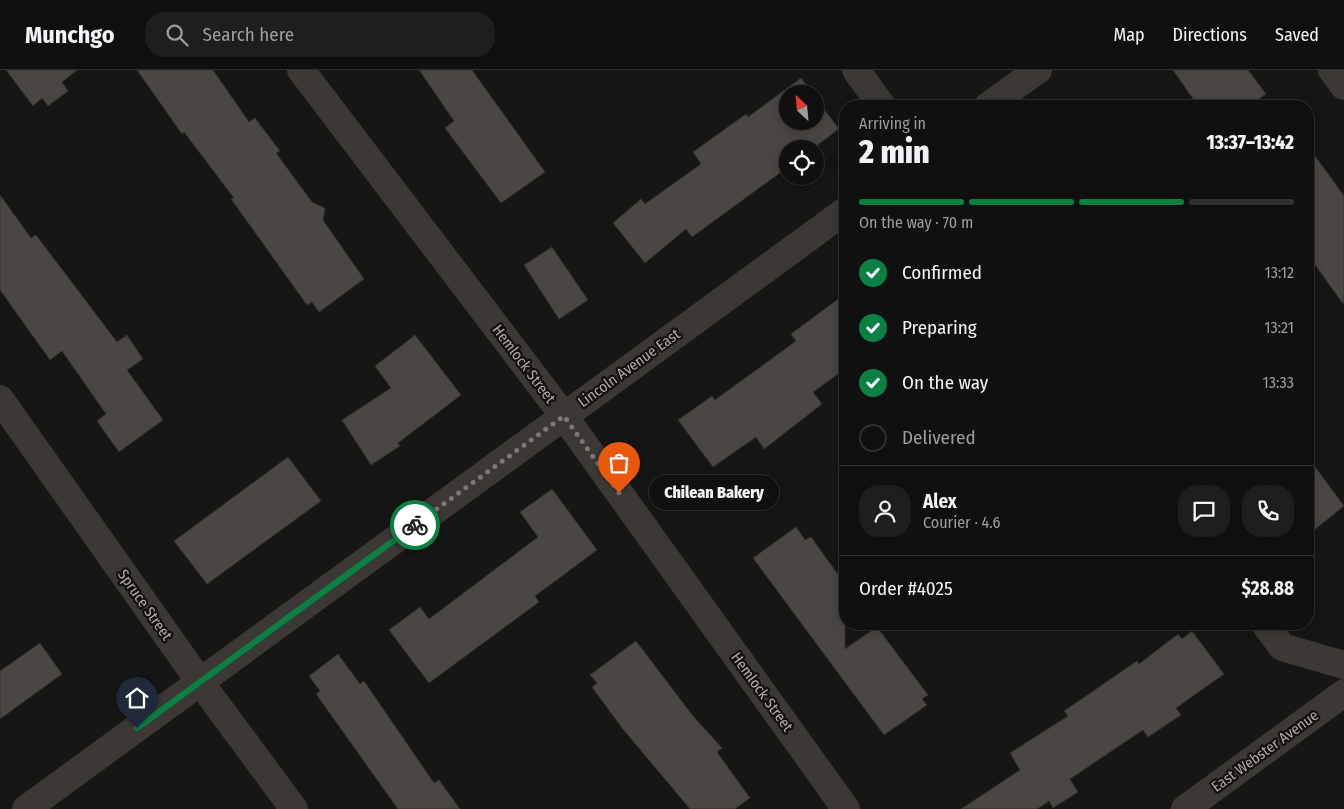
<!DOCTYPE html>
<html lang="en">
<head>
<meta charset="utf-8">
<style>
	:root { --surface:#101010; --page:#1e1e1e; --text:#f1f3f6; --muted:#9c9d9f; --line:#303030; --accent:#0b8043 }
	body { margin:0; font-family:"Fira Sans Condensed",sans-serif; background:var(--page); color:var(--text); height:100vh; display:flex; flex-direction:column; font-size:19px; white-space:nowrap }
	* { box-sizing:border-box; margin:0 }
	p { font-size:16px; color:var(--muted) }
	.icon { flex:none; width:28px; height:28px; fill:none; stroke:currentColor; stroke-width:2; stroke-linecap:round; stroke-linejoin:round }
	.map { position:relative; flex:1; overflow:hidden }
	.side { position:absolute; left:839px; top:30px; width:475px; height:530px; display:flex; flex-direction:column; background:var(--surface); border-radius:20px; box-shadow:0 2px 12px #0003,0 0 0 1px var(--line) }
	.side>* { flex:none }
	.needle { width:32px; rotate:334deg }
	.fabs { position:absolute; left:779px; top:15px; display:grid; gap:10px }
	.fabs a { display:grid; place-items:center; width:45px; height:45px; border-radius:50%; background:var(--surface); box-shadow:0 2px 12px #0003,0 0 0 1px var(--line); font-size:25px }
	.pin { position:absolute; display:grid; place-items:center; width:42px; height:42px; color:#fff; margin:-51px -21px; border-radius:50% 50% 50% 0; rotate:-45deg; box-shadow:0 0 5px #0007 }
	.pin .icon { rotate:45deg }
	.courier { position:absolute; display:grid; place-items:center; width:50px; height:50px; margin:-25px; border:4px solid #0b8043; border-radius:50%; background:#fff; color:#222; box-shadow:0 1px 6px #0007 }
	.bubble { position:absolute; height:35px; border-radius:18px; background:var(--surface); box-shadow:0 2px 12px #0003,0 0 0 1px var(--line); font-size:16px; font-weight:800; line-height:35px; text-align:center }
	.summary em { font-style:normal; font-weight:800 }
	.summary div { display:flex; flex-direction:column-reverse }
	.summary { display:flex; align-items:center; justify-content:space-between; height:85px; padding:0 20px }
	h1 { font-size:32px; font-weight:800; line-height:38px }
	.bar { display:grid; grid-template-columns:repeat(4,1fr); gap:8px 5px; align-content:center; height:60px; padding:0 20px }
	.bar i { height:6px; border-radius:4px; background:var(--line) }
	.bar .selected { background:var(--accent) }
	.bar p { grid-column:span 4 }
	.line { display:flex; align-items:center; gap:12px; padding:0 20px; border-top:1px solid var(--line) }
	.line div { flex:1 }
	.round { display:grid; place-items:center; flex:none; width:52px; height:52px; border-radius:20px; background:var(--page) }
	ol { padding:0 20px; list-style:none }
	li { display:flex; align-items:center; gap:15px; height:55px }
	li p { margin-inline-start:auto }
	li .icon { padding:5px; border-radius:50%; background:var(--accent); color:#fff; stroke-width:4 }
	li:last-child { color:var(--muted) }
	li i { width:28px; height:28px; border:2px solid var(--line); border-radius:50% }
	header { display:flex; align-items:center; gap:30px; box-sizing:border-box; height:70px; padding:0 25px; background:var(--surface); border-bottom:1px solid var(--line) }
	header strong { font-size:24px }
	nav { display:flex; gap:28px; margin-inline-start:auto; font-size:18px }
	.search { width:350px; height:45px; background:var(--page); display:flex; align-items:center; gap:12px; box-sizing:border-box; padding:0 18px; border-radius:20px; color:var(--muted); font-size:19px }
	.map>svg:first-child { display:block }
	.building { fill:#494644; stroke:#32312f }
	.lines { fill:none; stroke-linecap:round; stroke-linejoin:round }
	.minor { stroke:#3b3836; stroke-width:28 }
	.tertiary { stroke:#3b3836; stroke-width:28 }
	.done { stroke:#7d7875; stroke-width:5; stroke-dasharray:0 9 }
	.route { stroke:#0b8043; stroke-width:6 }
	.labels { text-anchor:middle; stroke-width:4.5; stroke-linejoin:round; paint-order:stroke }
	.street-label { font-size:15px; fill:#b5aca8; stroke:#111110 }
</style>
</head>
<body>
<header>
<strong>Munchgo</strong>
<div class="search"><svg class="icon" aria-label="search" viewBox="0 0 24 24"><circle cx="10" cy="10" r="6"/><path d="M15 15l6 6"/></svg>Search here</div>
<nav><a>Map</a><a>Directions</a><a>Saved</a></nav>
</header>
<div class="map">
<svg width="1344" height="739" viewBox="0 0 1344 739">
	<rect width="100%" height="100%" fill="#161615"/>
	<path class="building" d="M6,0H77L62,12L68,21L48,36L42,28L33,36Z
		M137,0H213L249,52L255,48L280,81L276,83L312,132L325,138L323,150L364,209L319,242L312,232L307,235L231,129L234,128L184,62L182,64Z
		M419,0H472L545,102L501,133L445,58L454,51Z
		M1173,0H1248L1266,24L1249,36H1198Z
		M801,8L813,24H788V51H815V27L839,59L812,79H788V97L692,167L686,159L645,193L613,153L641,129L645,134L701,94L693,82L746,44L748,47Z
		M1308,76L1344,126V235L1308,185Z
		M0,125L31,168L36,165L117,272L127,265L143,289L127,300L163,350L119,382L97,351L106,344L62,281L50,290L0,220Z
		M552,177L588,230L559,249L524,195Z
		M845,224V299L813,322L822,334L764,379L756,367L713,397L678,350L712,326L715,330L796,271L791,264Z
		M415,265L461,325L398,373L400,376L371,395L342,350L391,318L375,296Z
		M288,387L321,431L207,514L174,471Z
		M1308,387L1344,436L1308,465Z
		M552,419L597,480L535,526L539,532L429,613L389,560L420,537L429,549L538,467L520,442Z
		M796,457L805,470L811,467L845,514V579L877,557L928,625L922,629L927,635L884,665L753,488Z
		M1192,561L1224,604L1176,638L1181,645L1148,667L1143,660L1070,709L1078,722L1053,738L1049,731L1037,739H961L1020,700L1010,683L1068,646L1064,641L1137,591L1139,594L1178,564L1182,569Z
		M636,571L693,646L722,678L717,682L750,728L735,739H690L622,658L592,617L597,613L590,605Z
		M40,573L62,604L0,649V601Z
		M338,584L360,614L364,611L434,713L439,710L460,739H398L316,624L320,621L309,606Z"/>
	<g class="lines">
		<path class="minor" d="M301,0L564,346L846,739
			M856,0L882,36
			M1332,0L1344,16
			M0,329L200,612L294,739
			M1265,554L1282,577L1344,595
			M1185,739L1344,623"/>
		<path class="tertiary" d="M988,36L1038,0
			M26,739L845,141"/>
	</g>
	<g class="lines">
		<path class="done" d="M415,455L564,346L619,423"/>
		<path class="route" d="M137,658L415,455"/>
	</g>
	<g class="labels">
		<g class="street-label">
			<text transform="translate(524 294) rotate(53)" y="5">Hemlock Street</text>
			<text transform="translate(629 298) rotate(-36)" y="5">Lincoln Avenue East</text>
			<text transform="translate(145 535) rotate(55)" y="5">Spruce Street</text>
			<text transform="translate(762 622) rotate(54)" y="5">Hemlock Street</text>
			<text transform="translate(1265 681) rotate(-36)" y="5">East Webster Avenue</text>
		</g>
	</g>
</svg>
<div class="fabs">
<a><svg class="needle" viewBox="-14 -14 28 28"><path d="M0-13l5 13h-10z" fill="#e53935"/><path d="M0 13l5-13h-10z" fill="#9c9d9f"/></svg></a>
<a><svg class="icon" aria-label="locate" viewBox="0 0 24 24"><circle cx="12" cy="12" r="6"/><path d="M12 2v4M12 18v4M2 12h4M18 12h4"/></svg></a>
</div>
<div class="pin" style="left:619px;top:423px;background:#ea580c"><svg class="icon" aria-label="bag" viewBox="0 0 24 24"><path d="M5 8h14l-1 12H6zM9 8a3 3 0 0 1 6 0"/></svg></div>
<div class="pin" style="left:137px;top:658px;background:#1f2937"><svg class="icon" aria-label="home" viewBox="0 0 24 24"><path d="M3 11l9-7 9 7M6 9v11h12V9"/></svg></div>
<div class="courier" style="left:415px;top:455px"><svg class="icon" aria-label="bike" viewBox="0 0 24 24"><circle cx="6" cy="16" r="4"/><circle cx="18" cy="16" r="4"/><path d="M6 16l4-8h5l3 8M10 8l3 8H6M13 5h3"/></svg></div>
<div class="bubble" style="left:649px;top:405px;width:130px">Chilean Bakery</div>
<section class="side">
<div class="summary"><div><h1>2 min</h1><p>Arriving in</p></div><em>13:37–13:42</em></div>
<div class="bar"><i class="selected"></i><i class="selected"></i><i class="selected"></i><i></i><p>On the way · 70 m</p></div>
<ol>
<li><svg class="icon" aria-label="check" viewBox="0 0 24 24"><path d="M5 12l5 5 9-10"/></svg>Confirmed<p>13:12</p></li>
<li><svg class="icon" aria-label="check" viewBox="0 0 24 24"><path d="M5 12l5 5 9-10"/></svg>Preparing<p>13:21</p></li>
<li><svg class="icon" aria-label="check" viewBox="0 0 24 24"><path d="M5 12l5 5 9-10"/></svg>On the way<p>13:33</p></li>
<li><i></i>Delivered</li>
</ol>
<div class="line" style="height:90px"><a class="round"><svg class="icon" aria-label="person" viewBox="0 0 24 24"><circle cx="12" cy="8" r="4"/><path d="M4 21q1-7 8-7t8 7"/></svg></a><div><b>Alex</b><p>Courier · 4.6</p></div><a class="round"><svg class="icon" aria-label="chat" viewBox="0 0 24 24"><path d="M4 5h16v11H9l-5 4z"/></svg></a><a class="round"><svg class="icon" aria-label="phone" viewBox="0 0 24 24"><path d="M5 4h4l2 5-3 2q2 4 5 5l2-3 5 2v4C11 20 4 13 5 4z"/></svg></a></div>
<div class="line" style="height:65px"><div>Order #4025</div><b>$28.88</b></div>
</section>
</div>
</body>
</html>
